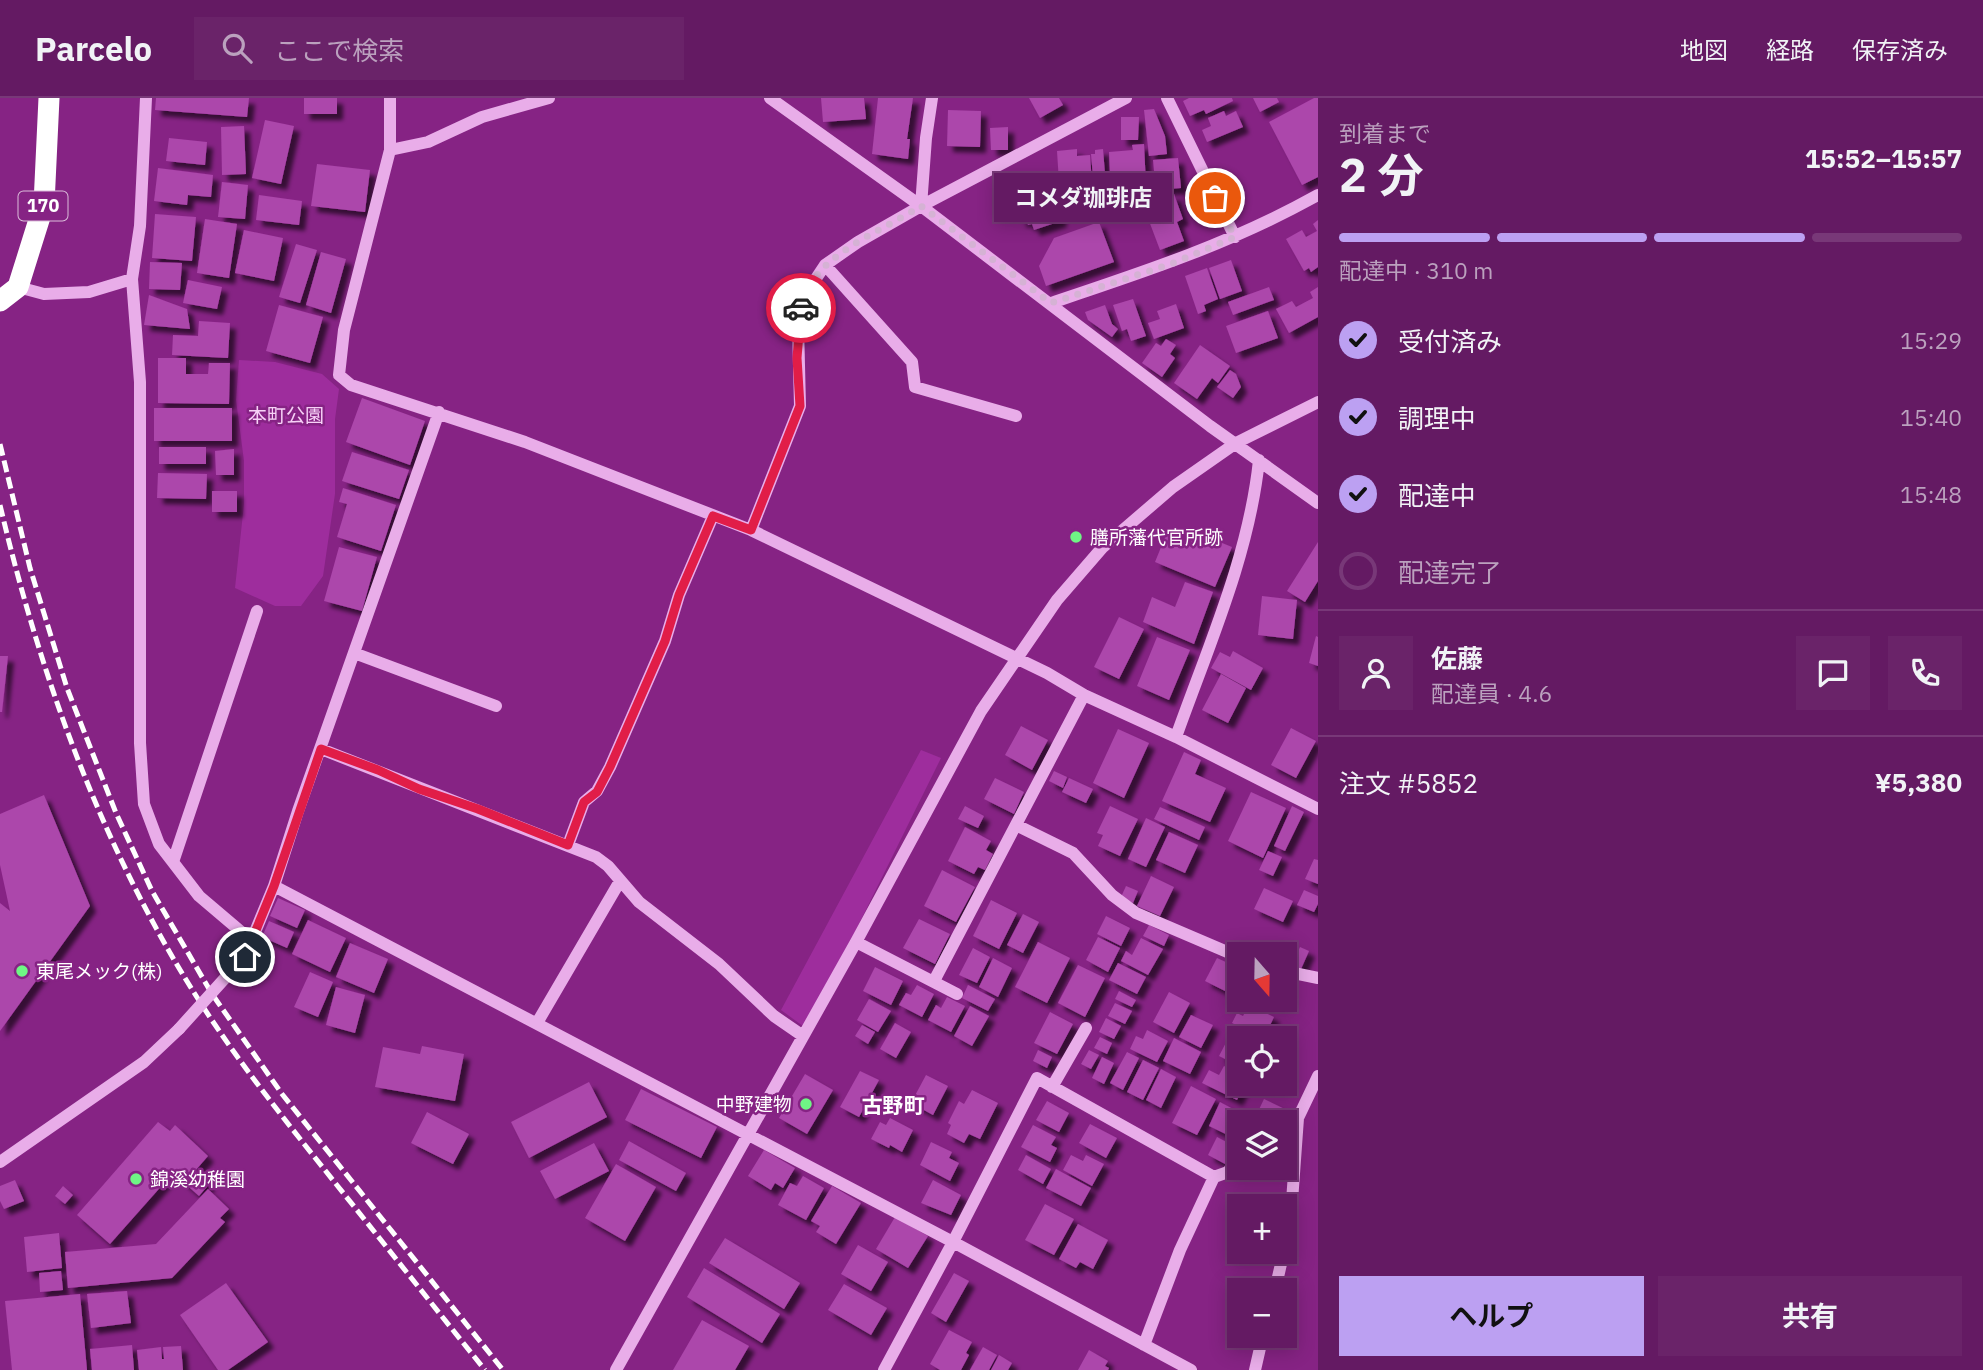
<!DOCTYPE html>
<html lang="ja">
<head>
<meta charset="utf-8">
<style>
	:root { --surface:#641a63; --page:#6a2369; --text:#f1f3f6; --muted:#bba1be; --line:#783878; --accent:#bca0f2 }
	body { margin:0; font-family:"IBM Plex Sans","Noto Sans JP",sans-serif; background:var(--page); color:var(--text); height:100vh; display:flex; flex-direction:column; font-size:26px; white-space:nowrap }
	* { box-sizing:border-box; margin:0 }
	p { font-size:23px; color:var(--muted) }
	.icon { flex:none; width:38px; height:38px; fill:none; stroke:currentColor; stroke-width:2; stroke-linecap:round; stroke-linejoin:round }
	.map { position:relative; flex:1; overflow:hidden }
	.panel { display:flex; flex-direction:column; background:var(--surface); width:665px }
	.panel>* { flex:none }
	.needle { width:46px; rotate:160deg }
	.tools { position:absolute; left:1227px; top:844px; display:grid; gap:14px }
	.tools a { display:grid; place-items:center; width:70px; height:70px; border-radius:0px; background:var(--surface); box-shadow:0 4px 18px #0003,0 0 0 2px var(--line); font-size:35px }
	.pin { position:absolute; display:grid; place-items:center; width:60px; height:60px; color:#fff; margin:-30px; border:4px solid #fff; border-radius:50%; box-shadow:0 2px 7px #0007 }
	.courier { position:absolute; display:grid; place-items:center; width:70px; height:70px; margin:-35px; border:5px solid #e11d48; border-radius:50%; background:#fff; color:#222; box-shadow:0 2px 9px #0007 }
	.bubble { position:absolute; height:49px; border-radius:0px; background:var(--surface); box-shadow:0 4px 18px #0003,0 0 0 2px var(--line); font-size:23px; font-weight:700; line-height:49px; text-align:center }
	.head em { font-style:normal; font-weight:700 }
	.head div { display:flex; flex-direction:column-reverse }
	.head { display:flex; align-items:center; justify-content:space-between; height:119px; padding:0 21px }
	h1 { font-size:46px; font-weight:700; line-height:52px }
	.bar { display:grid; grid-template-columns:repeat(4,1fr); gap:10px 7px; align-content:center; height:84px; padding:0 21px }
	.bar i { height:9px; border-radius:5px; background:var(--line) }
	.bar .selected { background:var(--accent) }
	.bar p { grid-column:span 4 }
	.line { display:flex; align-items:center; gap:18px; padding:0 21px; border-top:2px solid var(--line) }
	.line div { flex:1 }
	.round { display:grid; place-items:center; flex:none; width:74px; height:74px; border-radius:0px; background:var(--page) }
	ol { padding:0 21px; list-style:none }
	li { display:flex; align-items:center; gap:21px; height:77px }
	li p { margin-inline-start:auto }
	li .icon { padding:7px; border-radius:50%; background:var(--accent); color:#111; stroke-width:4 }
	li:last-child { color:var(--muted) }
	li i { width:38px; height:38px; border:4px solid var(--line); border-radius:50% }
	.primary-button { display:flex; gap:14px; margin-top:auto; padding:14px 21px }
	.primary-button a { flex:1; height:80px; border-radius:0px; background:var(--accent); color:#111; font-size:28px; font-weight:700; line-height:80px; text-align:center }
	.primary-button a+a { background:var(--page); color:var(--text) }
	header { display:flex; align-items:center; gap:42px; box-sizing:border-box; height:98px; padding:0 35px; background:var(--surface); border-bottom:2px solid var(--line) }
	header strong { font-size:33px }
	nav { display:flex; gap:38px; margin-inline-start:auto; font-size:24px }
	.search { width:490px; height:63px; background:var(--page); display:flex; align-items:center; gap:18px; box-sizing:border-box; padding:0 24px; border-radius:0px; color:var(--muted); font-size:26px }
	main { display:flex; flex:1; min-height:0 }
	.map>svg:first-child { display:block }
	.green { fill:#9e2d9d }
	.building { fill:#ac46ab; filter:url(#shadow) }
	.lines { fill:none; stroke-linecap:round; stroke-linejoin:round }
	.minor { stroke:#e9ade9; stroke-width:12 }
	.highway { stroke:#fff; stroke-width:21 }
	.rail { stroke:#fff; stroke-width:5; stroke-dasharray:12 5; stroke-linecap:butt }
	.minor-bridge { stroke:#e9ade9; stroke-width:12 }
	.done { stroke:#d5b2d4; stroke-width:7; stroke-dasharray:0 12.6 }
	.route { stroke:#e11d48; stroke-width:9 }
	.poi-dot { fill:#6ff585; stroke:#862384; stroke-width:2.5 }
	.labels { text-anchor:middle; stroke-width:5; stroke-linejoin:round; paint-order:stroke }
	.shield { fill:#862384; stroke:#dbbdda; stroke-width:2 }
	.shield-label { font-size:18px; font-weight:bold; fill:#fff }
	.park-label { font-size:19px; fill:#f7d1f7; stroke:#862384 }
	.poi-label { font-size:19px; fill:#fff; stroke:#862384; text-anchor:start }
	.neighbourhood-label { font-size:21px; font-weight:bold; fill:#fff; stroke:#862384 }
</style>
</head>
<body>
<header>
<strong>Parcelo</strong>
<div class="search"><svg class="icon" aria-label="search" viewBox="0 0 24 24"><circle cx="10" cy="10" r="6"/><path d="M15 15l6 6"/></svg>ここで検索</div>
<nav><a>地図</a><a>経路</a><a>保存済み</a></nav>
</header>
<main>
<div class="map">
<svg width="1318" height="1272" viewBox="0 0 1318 1272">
	<defs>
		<filter id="shadow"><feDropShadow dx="6" dy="6" stdDeviation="2" flood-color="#0009"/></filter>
	</defs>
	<rect width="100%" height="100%" fill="#862384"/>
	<path class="green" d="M239,262L275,264L322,276L339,291L335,321V396L323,478L301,508H275L235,490L244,406V363L236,302Z
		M921,652L941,660L807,931L781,912Z"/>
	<path class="building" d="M156,0H249L247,19L155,12Z
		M304,0H337V16H304Z
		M821,0H864L866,21L823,24Z
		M878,0H913L907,41H910L908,61L872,56Z
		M1029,0H1059L1063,7L1040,20Z
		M1189,0H1232L1233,3L1206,16L1204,12L1190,18L1183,3Z
		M1253,0H1277L1279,4L1260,14Z
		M1314,0H1318V79L1302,87L1269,24Z
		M1154,11L1165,38L1167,56L1149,58L1144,12Z
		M948,12L981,13L980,49L947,48Z
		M1224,13L1226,18L1236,13L1243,29L1207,44L1202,32L1211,28L1208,20Z
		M1121,19H1139L1138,42H1121Z
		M265,22L294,28L281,86L252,80Z
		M244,28L246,76L222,77L221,29Z
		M1008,29V52H991L990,30Z
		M169,40L207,44L205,67L166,63Z
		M1144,46L1146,87L1094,91L1091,56H1095V52L1103,51L1105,76H1110L1109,54L1133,52L1132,47Z
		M1077,51V58L1090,57L1094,113L1061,116L1057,53Z
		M1178,60L1181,90L1156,92L1153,62Z
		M317,66L370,72L365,114L311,108Z
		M158,70L213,77L211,99L188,97L187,107L154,103Z
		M1022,75L1027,115L1016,117L1010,77Z
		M222,84L248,87L245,121L218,119Z
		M1174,96L1183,121L1177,124L1184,143L1160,152L1143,107Z
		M259,97L302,103L299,127L256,122Z
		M1059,109L1061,123L1034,132L1032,126L1028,127L1027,122L1021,124L1020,119L1030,116L1028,110Z
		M155,116L196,119L192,163L152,160Z
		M205,121L237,126L229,180L197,175Z
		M1318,122V169L1311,174L1309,170L1304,173L1286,141L1302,132L1306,139L1317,133L1313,126Z
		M1099,124L1114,164L1046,188L1039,168L1054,140Z
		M244,132L283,140L274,183L235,175Z
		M296,146L317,152L300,205L279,199Z
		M321,154L346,161L331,215L306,207Z
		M1231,162L1242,193L1220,201L1209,170Z
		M150,164L182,165L180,192L149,191Z
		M1207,170L1218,201L1204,207L1206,213L1198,216L1185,178Z
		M188,182L222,189L217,211L183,205Z
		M1269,189L1274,202L1233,217L1228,204Z
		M1318,189V219L1289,235L1276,211L1292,203L1296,209L1313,200L1310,194Z
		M149,197L187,211L190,231L144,227Z
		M1133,201L1146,238L1131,243L1127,231L1122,233L1113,207Z
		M1176,206L1184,230L1154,241L1148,225L1160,221L1157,213Z
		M279,207L323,219L310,265L266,253Z
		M1105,207L1112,226L1118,231L1112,239L1088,222L1085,214Z
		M1268,213L1278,240L1236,255L1226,228Z
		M199,223L230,225L228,260L172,257L173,237L198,238Z
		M1166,241L1176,247L1170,256L1175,260L1162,279L1142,265L1156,245L1161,248Z
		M1200,247L1230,268L1218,285L1212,280L1197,301L1174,285Z
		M158,260H186V276H208L209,265H230L229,306L158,305Z
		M1230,272L1236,276L1241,289L1233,300L1217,289Z
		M362,300L425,323L410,367L346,344Z
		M154,310H232V343H154Z
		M159,349H206V366H159Z
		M234,351V377H216L215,353Z
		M352,354L409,372L399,401L342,383Z
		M158,375L207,376L206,401L157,400Z
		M343,390L396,407L381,453L337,439L347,406L339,404Z
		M212,393H237V414H212Z
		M1195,434L1232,449L1215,489L1155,464L1166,437L1190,447Z
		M1318,444V483L1305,504L1287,493Z
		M339,449L377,459L362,513L324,503Z
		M1185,484L1213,494L1194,546L1143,524L1152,499L1175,509Z
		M1262,498L1297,502L1293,541L1258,537Z
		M1119,519L1144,531L1119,581L1094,569Z
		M1316,538L1318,539V568L1309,565Z
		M1157,539L1190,552L1169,602L1137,588Z
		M1233,553L1263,570L1251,592L1211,570L1220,554L1230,559Z
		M0,558H8L2,614H0Z
		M1221,576L1246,590L1228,625L1202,612Z
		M1021,628L1048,642L1032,672L1005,657Z
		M1291,630L1316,643L1296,680L1271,667Z
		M1118,631L1149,645L1124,700L1093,685Z
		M1184,654L1201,662L1195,676L1226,690L1210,724L1162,703Z
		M1054,673L1067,679L1063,690L1049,683Z
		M995,680L1024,694L1014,716L984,701Z
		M1069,680L1093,691L1086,705L1062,694Z
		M1251,694L1286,710L1263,760L1228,743Z
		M44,697L90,808L0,933V805L10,813L0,767V716Z
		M965,708L984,718L978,730L958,721Z
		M1110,708L1138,721L1120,758L1098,748L1103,737L1097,735Z
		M1292,708L1304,714L1285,753L1274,748Z
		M1160,709L1205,729L1199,742L1154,721Z
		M1146,720L1165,729L1146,769L1128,761Z
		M965,729L991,743L986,752L993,756L985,772L978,769L974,776L948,763Z
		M1169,734L1198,747L1185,775L1156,762Z
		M1268,753L1282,759L1273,778L1259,772Z
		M1314,761L1318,762V786L1305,781Z
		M942,772L975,789L956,824L924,808Z
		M1151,778L1174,789L1160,818L1137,808Z
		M1126,788L1138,793L1133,805L1121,799Z
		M1264,790L1293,803L1283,824L1254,811Z
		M1304,792L1318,798V806L1314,814L1297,807Z
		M278,800L305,812L297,830L270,818Z
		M991,802L1017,815L999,851L973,838Z
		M1023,816L1039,824L1023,855L1007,847Z
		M1106,818L1130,830L1121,848L1097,836Z
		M919,821L950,836L935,866L903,850Z
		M308,822L346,840L330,874L292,856Z
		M269,823L294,834L287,850L262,839Z
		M1149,827L1169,837L1164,848L1143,838Z
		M1098,839L1120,850L1108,874L1086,862Z
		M1141,840L1163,851L1148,877L1121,863L1126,853L1132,857Z
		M1038,844L1070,860L1047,905L1015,889Z
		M350,845L388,861L374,895L336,879Z
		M1300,849L1309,853L1301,871L1292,867Z
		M973,850L990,859L977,885L959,877Z
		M993,860L1012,870L998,899L979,889Z
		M1217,860L1239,870V879L1231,896L1205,883Z
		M1118,865L1146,879L1137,896L1109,882Z
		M1078,867L1105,880L1085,919L1058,905Z
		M875,869L903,883L891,907L863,893Z
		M310,874L333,884L318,919L294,909Z
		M917,887L934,896L922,919L899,907L906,895L911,897Z
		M968,887L995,901L988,913L962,900Z
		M336,889L365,897L355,935L326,927Z
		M1119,893L1136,902L1132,909L1115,901Z
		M1169,894L1190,905L1174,935L1153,924Z
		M947,899L965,908L951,934L928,922L936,907L941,910Z
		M869,901L891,913L878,934L857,922Z
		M1115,905L1132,913L1125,926L1108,918Z
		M1249,907L1274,919L1264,940L1232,925L1237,915L1243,918Z
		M970,908L989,918L972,948L954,938Z
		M1050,914L1073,926L1057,956L1034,945Z
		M1191,917L1213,927L1201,950L1179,939Z
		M1106,920L1121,928L1114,941L1099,934Z
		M895,925L911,934L896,960L880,951Z
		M862,927L875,934L868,946L855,938Z
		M1147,932L1168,943L1157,964L1130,951L1136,938L1143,941Z
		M1231,935L1239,939V968L1219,958Z
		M1100,939L1112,945L1107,956L1094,950Z
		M1174,940L1201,954L1190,976L1163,963Z
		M422,948L464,956L455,1003L375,989L383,949L420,956Z
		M1038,952L1052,959L1047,970L1033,963Z
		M1089,952L1099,957L1091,971L1081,966Z
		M1127,954L1139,960L1123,992L1110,985Z
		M1102,959L1114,965L1104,986L1092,980Z
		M1143,962L1159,970L1143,1002L1127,994Z
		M1224,968L1239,976V985H1245L1237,1002L1202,985L1209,972L1219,977Z
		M1161,971L1176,979L1161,1010L1146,1002Z
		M860,973L879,982L859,1019L840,1009Z
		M805,976L833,992L807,1036L779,1020Z
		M926,977L948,988L933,1017L911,1005Z
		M589,984L607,1019L529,1060L511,1024Z
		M1191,988L1216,1001L1197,1037L1172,1025Z
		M641,991L717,1029L701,1060L625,1022Z
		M972,992L998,1005L980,1041L969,1036L964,1045L947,1036L951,1027L948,1025L959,1003L964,1006Z
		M1264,1001L1291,1014L1286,1024H1253Z
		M1047,1003L1069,1015L1059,1034L1036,1022Z
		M1220,1004L1250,1020L1247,1024H1239L1238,1042L1209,1028Z
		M427,1014L469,1036L453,1066L411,1045Z
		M890,1020L913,1032L902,1054L890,1047L889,1050L871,1041L880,1024L886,1027Z
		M158,1024L170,1033L175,1027L208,1058L195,1073L210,1085L199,1098L173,1075L110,1146L77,1117Z
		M1090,1026L1117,1040L1106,1060L1079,1045Z
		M1033,1027L1056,1039L1051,1047L1057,1050L1050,1064L1021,1049Z
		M1217,1039L1236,1049L1227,1067L1208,1057Z
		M629,1043L686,1075L676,1093L619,1062Z
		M931,1044L952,1054L949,1060L959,1065L950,1083L920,1067Z
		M594,1045L609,1073L555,1101L540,1073Z
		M764,1052L795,1070L783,1090L775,1085L771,1092L748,1078Z
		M1026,1057L1051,1071L1043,1086L1018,1072Z
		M1071,1057L1083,1063L1086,1057L1104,1066L1092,1088L1063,1072Z
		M616,1066L656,1089L625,1143L585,1120Z
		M1056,1071L1091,1090L1081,1108L1046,1090Z
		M803,1078L824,1090L806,1122L778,1107L790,1085L797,1088Z
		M15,1082L24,1103L4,1111L0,1103V1088Z
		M933,1082L961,1097L951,1117L921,1105Z
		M63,1088L73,1097L65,1106L55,1098Z
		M832,1088L861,1105L836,1146L816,1134L820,1128L811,1123Z
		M208,1091L229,1111L220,1120L225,1124L172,1180L68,1190L65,1154L156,1146Z
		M1045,1106L1074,1121L1054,1157L1025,1142Z
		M895,1119L928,1138L908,1170L876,1151Z
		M1078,1126L1108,1142L1093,1171L1080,1164L1076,1170L1059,1161Z
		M59,1135L62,1170L27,1174L24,1139Z
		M725,1140L800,1185L784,1211L709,1165Z
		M858,1147L888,1164L871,1193L841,1176Z
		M704,1170L780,1216L762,1245L687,1199Z
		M61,1173L63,1192L40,1194L39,1175Z
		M954,1175L969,1183L946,1224L931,1215Z
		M226,1185L268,1244L228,1272H218L180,1217Z
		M844,1186L887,1210L871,1237L828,1212Z
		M127,1193L131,1225L91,1230L87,1196Z
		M80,1196L87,1272H12L5,1203Z
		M702,1222L749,1248L735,1272H673Z
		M949,1232L972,1244L966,1255L969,1257L961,1272H940L930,1266Z
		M132,1247L134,1272H92L90,1251Z
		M181,1248L183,1272H139L137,1252L161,1249L162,1261H164L163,1249Z
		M983,1249L997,1257L989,1272H970Z
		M1089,1252L1108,1263L1105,1268L1109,1270L1108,1272H1078Z
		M999,1257L1012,1265L1008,1272H991Z"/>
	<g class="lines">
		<path class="minor" d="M146,0L140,128L132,181L140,284V645L144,706L159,746L199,798L252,843
			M390,0V52L344,232L339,277L351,287L525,344L751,432L1047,575L1084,597L1176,639L1318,711
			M770,0L921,108L1210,328L1318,405
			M1167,0L1235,139
			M390,52L428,44L482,19L549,0
			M921,108L926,40L932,0
			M825,167L912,264L915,289L1016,318
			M18,189L44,196L89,194L132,181
			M1051,205C1144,174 1232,145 1318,97
			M751,432L800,308L798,227L803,200L825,167L858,144L921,108L1126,0
			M354,555L496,608
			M1176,639C1208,549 1249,458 1259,362
			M321,651L596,759L608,768L639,804L719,866L774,918L803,938
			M1016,727L1073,755L1112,797L1136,815L1239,859
			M568,747L584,704L597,693L610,669L665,543L679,497L713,418
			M173,764L257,513
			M274,788L953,1144L1191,1272
			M856,844L957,896
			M245,858L274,788L298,713L439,314
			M1284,873L1318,880
			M934,883L1084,597
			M537,925L620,783
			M1052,989L1086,930
			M0,1064L144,964L179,931
			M1214,1079L1228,1074L1239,1057
			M1284,1152L1290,1131L1298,1020L1318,978
			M1275,1192L1284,1153
			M616,1272L856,844L981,613L1057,502L1102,450L1173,389L1236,345L1318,304
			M884,1272L953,1144L1037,980L1214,1079L1180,1152L1144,1247
			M1255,1272L1263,1237"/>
		<path class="highway" d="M0,203L18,189L44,106L49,0"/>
		<path class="rail" d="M0,346L30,470L67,590L116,715L152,793L212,896L282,996L503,1272
			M0,407C41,581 103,753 200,904C241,968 289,1027 336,1086C386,1148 435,1210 485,1272"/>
		<path class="minor-bridge" d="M179,931L245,858"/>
	</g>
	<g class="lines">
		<path class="done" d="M801,210C810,158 881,134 921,108L1051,205L1171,166L1235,139L1215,100"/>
		<path class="route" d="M245,859L274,788L321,651L378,672L419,691L478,711L568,747L584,704L597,694L610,669L665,543L679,497L713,418L751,432L800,308L797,260L801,210"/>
	</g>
	<g class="poi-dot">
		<circle cx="1076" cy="439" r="7"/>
		<circle cx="22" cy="873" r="7"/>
		<circle cx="806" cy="1006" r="7"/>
		<circle cx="136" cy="1081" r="7"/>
	</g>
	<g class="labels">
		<rect class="shield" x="18.5" y="93.5" width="49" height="29" rx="5"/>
		<g class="shield-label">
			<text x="43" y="114">170</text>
		</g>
		<g class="park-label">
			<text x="286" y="324">本町公園</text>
		</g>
		<g class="poi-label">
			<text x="1090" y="446">膳所藩代官所跡</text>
			<text x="36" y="880">東尾メック(株)</text>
			<text x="792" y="1013" text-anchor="end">中野建物</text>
			<text x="150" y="1088">錦溪幼稚園</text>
		</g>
		<g class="neighbourhood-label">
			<text x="893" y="1015">古野町</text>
		</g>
	</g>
</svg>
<div class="tools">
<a><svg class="needle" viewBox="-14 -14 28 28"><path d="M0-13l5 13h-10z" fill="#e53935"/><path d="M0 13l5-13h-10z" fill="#bba1be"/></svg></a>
<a><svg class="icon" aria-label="locate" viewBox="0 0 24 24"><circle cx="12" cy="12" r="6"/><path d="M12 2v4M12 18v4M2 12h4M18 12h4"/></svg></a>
<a><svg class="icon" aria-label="layers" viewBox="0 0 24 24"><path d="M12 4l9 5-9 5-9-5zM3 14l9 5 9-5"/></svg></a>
<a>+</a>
<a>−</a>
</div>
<div class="pin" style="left:1215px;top:100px;background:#ea580c"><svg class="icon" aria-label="bag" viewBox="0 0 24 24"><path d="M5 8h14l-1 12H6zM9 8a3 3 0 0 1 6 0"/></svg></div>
<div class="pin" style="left:245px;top:859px;background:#1f2937"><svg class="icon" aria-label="home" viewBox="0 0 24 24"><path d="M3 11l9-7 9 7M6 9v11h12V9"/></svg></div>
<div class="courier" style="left:801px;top:210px"><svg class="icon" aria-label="car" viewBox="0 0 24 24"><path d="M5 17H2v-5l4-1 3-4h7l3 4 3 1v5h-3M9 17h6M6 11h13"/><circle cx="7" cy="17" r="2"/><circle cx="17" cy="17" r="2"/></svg></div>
<div class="bubble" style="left:994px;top:75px;width:178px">コメダ珈琲店</div>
</div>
<section class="panel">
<div class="head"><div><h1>2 分</h1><p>到着まで</p></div><em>15:52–15:57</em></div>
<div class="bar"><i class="selected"></i><i class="selected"></i><i class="selected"></i><i></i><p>配達中 · 310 m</p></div>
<ol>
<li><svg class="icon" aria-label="check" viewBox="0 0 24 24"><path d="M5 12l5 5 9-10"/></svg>受付済み<p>15:29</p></li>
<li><svg class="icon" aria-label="check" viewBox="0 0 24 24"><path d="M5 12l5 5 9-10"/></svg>調理中<p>15:40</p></li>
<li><svg class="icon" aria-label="check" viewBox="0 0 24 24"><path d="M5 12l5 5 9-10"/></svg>配達中<p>15:48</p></li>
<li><i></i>配達完了</li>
</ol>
<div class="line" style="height:126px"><a class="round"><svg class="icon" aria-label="person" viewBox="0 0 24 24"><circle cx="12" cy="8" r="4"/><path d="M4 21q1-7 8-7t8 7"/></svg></a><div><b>佐藤</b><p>配達員 · 4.6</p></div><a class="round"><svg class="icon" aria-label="chat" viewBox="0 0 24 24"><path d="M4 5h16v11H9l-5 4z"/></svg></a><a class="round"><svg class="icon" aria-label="phone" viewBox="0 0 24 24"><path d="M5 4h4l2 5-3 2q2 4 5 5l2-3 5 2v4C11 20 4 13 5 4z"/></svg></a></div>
<div class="line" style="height:91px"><div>注文 #5852</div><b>¥5,380</b></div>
<div class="primary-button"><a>ヘルプ</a><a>共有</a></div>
</section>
</main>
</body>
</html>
